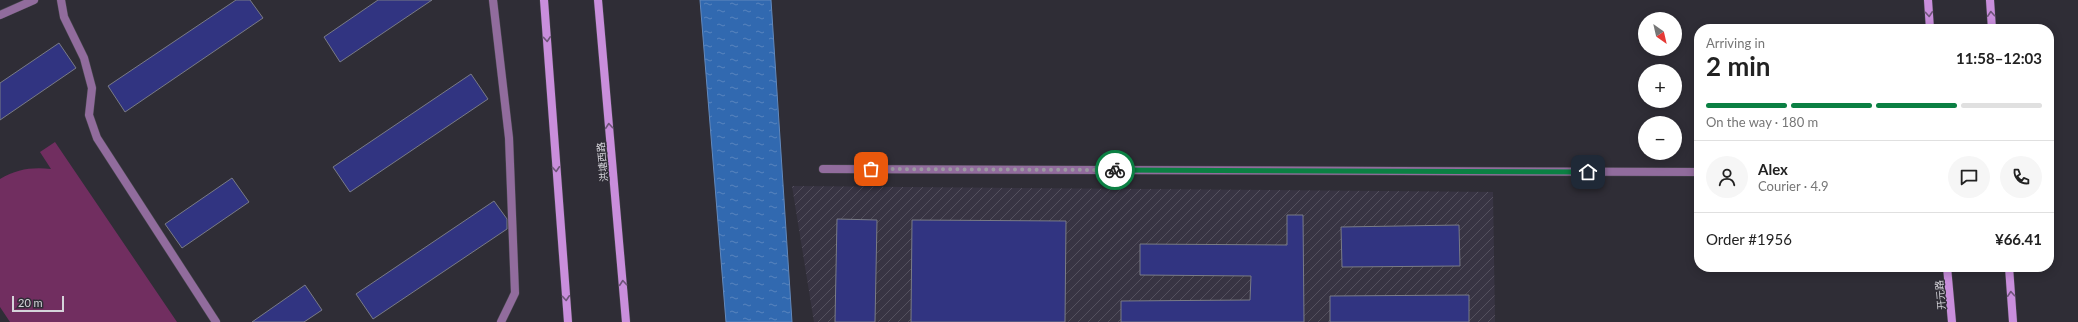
<!DOCTYPE html>
<html lang="en">
<head>
<meta charset="utf-8">
<style>
	:root { --surface:#fff; --page:#f6f6f6; --text:#222; --muted:#767676; --line:#e0e0e0; --accent:#0b8043 }
	body { margin:0; font-family:Lato,"Noto Sans SC",sans-serif; background:var(--page); color:var(--text); height:100vh; display:flex; flex-direction:column; font-size:15px; white-space:nowrap }
	* { box-sizing:border-box; margin:0 }
	p { font-size:13px; color:var(--muted) }
	.icon { flex:none; width:22px; height:22px; fill:none; stroke:currentColor; stroke-width:2; stroke-linecap:round; stroke-linejoin:round }
	.map { position:relative; flex:1; overflow:hidden }
	.drawer { position:absolute; left:1694px; top:24px; width:360px; height:248px; display:flex; flex-direction:column; background:var(--surface); border-radius:16px; box-shadow:0 2px 10px #0003 }
	.drawer>* { flex:none }
	.needle { width:26px; rotate:146deg }
	.controls { position:absolute; left:1638px; top:12px; display:grid; gap:8px }
	.controls a { display:grid; place-items:center; width:44px; height:44px; border-radius:50%; background:var(--surface); box-shadow:0 2px 10px #0003; font-size:20px }
	.scale { position:absolute; left:12px; bottom:10px; width:52px; box-sizing:border-box; padding-left:4px; border:2px solid #d5d4da; border-top:0; font-size:11px; line-height:14px; white-space:nowrap; color:#d5d4da; -webkit-text-stroke:3px #2f2d36; paint-order:stroke }
	.pin { position:absolute; display:grid; place-items:center; width:34px; height:34px; color:#fff; margin:-17px; border-radius:8px; box-shadow:0 2px 6px #0006 }
	.courier { position:absolute; display:grid; place-items:center; width:40px; height:40px; margin:-20px; border:3px solid #0b8043; border-radius:50%; background:#fff; color:#222; box-shadow:0 1px 5px #0007 }
	.summary em { font-style:normal; font-weight:700 }
	.summary div { display:flex; flex-direction:column-reverse }
	.summary { display:flex; align-items:center; justify-content:space-between; height:68px; padding:0 12px }
	h1 { font-size:26px; font-weight:700; line-height:30px }
	.bar { display:grid; grid-template-columns:repeat(4,1fr); gap:6px 4px; align-content:center; height:48px; padding:0 12px }
	.bar i { height:5px; border-radius:3px; background:var(--line) }
	.bar .on { background:var(--accent) }
	.bar p { grid-column:span 4 }
	.line { display:flex; align-items:center; gap:10px; padding:0 12px; border-top:1px solid var(--line) }
	.line div { flex:1 }
	.round { display:grid; place-items:center; flex:none; width:42px; height:42px; border-radius:21px; background:var(--page) }
	.map>svg:first-child { display:block }
	.industrial { fill:url(#industrial-furrows) }
	.green { fill:#712e60 }
	.water { fill:url(#water-ripples); stroke:#6289bd }
	.building { fill:#313481; stroke:#797b86 }
	.lines { fill:none; stroke-linecap:round; stroke-linejoin:round }
	.lane-casing { stroke:#4a4850; stroke-width:9 }
	.street-casing { stroke:#4a4850; stroke-width:9 }
	.secondary-casing { stroke:#4a4850; stroke-width:9 }
	.lane { stroke:#916c9d; stroke-width:8 }
	.street { stroke:#916c9d; stroke-width:8 }
	.secondary { stroke:#c98edc; stroke-width:8 }
	.oneway { stroke:#6d5478 }
	.done { stroke:#9b9aa1; stroke-width:4; stroke-dasharray:0 7.2 }
	.route { stroke:#0b8043; stroke-width:5 }
	.labels { text-anchor:middle; stroke-width:3; stroke-linejoin:round; paint-order:stroke }
	.street-label { font-size:10px; fill:#d5d4da; stroke:#2f2d36 }
</style>
</head>
<body>
<div class="map">
<svg width="2078" height="322" viewBox="0 0 2078 322">
	<defs>
		<pattern id="industrial-furrows" width="10" height="10" patternUnits="userSpaceOnUse"><rect width="10" height="10" fill="#383443"/><path d="M-1 1l2-2M0 10L10 0M9 11l2-2" fill="none" stroke="#54505e"/></pattern>
		<pattern id="water-ripples" width="26" height="14" patternUnits="userSpaceOnUse"><rect width="26" height="14" fill="#3169b0"/><path d="M2 4q2-2 4 0t4 0M15 11q2-2 4 0t4 0" fill="none" stroke="#5884be"/></pattern>
	</defs>
	<rect width="100%" height="100%" fill="#2f2d36"/>
	<path class="industrial" d="M792,186L1493,192L1495,322H814Z"/>
	<path class="green" d="M55,142L177,322H10L0,307V179C17,169 32,167 51,169L40,152Z"/>
	<path class="water" d="M700,0H771L792,322H726Z"/>
	<path class="building" d="M236,0H250L263,18L125,112L108,86Z
		M378,0H432L340,62L324,37Z
		M59,43L76,68L0,120V83Z
		M471,74L488,99L350,192L333,167Z
		M232,178L249,202L182,248L165,224Z
		M494,201L507,219V229L373,319L356,294Z
		M1287,215H1303L1304,322H1121V301L1250,300L1251,276L1140,275V244L1287,245Z
		M837,219L877,220L875,322H835Z
		M912,220L1066,221L1065,322H911Z
		M1459,225L1460,266L1342,267L1341,227Z
		M305,285L322,310L304,322H252Z
		M1469,295V322H1330V296Z"/>
	<g class="lines">
		<g class="lane-casing">
			<path id="lane" d="M61,0L64,17L84,58L92,88L89,115L97,138L216,322
				M493,0L509,138L515,293L501,322
				M0,15L34,0"/>
		</g>
		<g class="street-casing">
			<path id="street" d="M823,169L1699,172"/>
		</g>
		<g class="secondary-casing">
			<path id="secondary" d="M544,0L568,322
				M598,0L626,322
				M1928,0L1930,29
				M1990,0L1992,29
				M1947,267L1952,322
				M2009,267L2013,322"/>
		</g>
		<use href="#lane" class="lane"/>
		<use href="#street" class="street"/>
		<use href="#secondary" class="secondary"/>
	</g>
	<defs><path id="oneway-chevron" d="M-2-3.5L2.5 0L-2 3.5" fill="none" stroke-width="1.6" stroke-linecap="round" stroke-linejoin="round"/></defs>
	<g class="oneway">
		<use href="#oneway-chevron" transform="translate(1929 14) rotate(86)"/>
		<use href="#oneway-chevron" transform="translate(1991 14) rotate(-94)"/>
		<use href="#oneway-chevron" transform="translate(547 39) rotate(86)"/>
		<use href="#oneway-chevron" transform="translate(609 126) rotate(-95)"/>
		<use href="#oneway-chevron" transform="translate(556 169) rotate(86)"/>
		<use href="#oneway-chevron" transform="translate(623 283) rotate(-95)"/>
		<use href="#oneway-chevron" transform="translate(2011 294) rotate(-94)"/>
		<use href="#oneway-chevron" transform="translate(566 298) rotate(86)"/>
	</g>
	<g class="lines">
		<path class="done" d="M871,169L1115,170"/>
		<path class="route" d="M1115,170L1588,172"/>
	</g>
	<g class="labels">
		<g class="street-label">
			<text transform="translate(602 162) rotate(-95)" y="4">洪塘西路</text>
			<text transform="translate(1940 295) rotate(-95)" y="4">开元路</text>
		</g>
	</g>
</svg>
<div class="controls">
<a><svg class="needle" viewBox="-14 -14 28 28"><path d="M0-13l5 13h-10z" fill="#e53935"/><path d="M0 13l5-13h-10z" fill="#767676"/></svg></a>
<a>+</a>
<a>−</a>
</div>
<div class="scale">20 m</div>
<div class="pin" style="left:871px;top:169px;background:#ea580c"><svg class="icon" aria-label="bag" viewBox="0 0 24 24"><path d="M5 8h14l-1 12H6zM9 8a3 3 0 0 1 6 0"/></svg></div>
<div class="pin" style="left:1588px;top:172px;background:#1f2937"><svg class="icon" aria-label="home" viewBox="0 0 24 24"><path d="M3 11l9-7 9 7M6 9v11h12V9"/></svg></div>
<div class="courier" style="left:1115px;top:170px"><svg class="icon" aria-label="bike" viewBox="0 0 24 24"><circle cx="6" cy="16" r="4"/><circle cx="18" cy="16" r="4"/><path d="M6 16l4-8h5l3 8M10 8l3 8H6M13 5h3"/></svg></div>
<section class="drawer">
<div class="summary"><div><h1>2 min</h1><p>Arriving in</p></div><em>11:58–12:03</em></div>
<div class="bar"><i class="on"></i><i class="on"></i><i class="on"></i><i></i><p>On the way · 180 m</p></div>
<div class="line" style="height:72px"><a class="round"><svg class="icon" aria-label="person" viewBox="0 0 24 24"><circle cx="12" cy="8" r="4"/><path d="M4 21q1-7 8-7t8 7"/></svg></a><div><b>Alex</b><p>Courier · 4.9</p></div><a class="round"><svg class="icon" aria-label="chat" viewBox="0 0 24 24"><path d="M4 5h16v11H9l-5 4z"/></svg></a><a class="round"><svg class="icon" aria-label="phone" viewBox="0 0 24 24"><path d="M5 4h4l2 5-3 2q2 4 5 5l2-3 5 2v4C11 20 4 13 5 4z"/></svg></a></div>
<div class="line" style="height:52px"><div>Order #1956</div><b>¥66.41</b></div>
</section>
</div>
</body>
</html>
